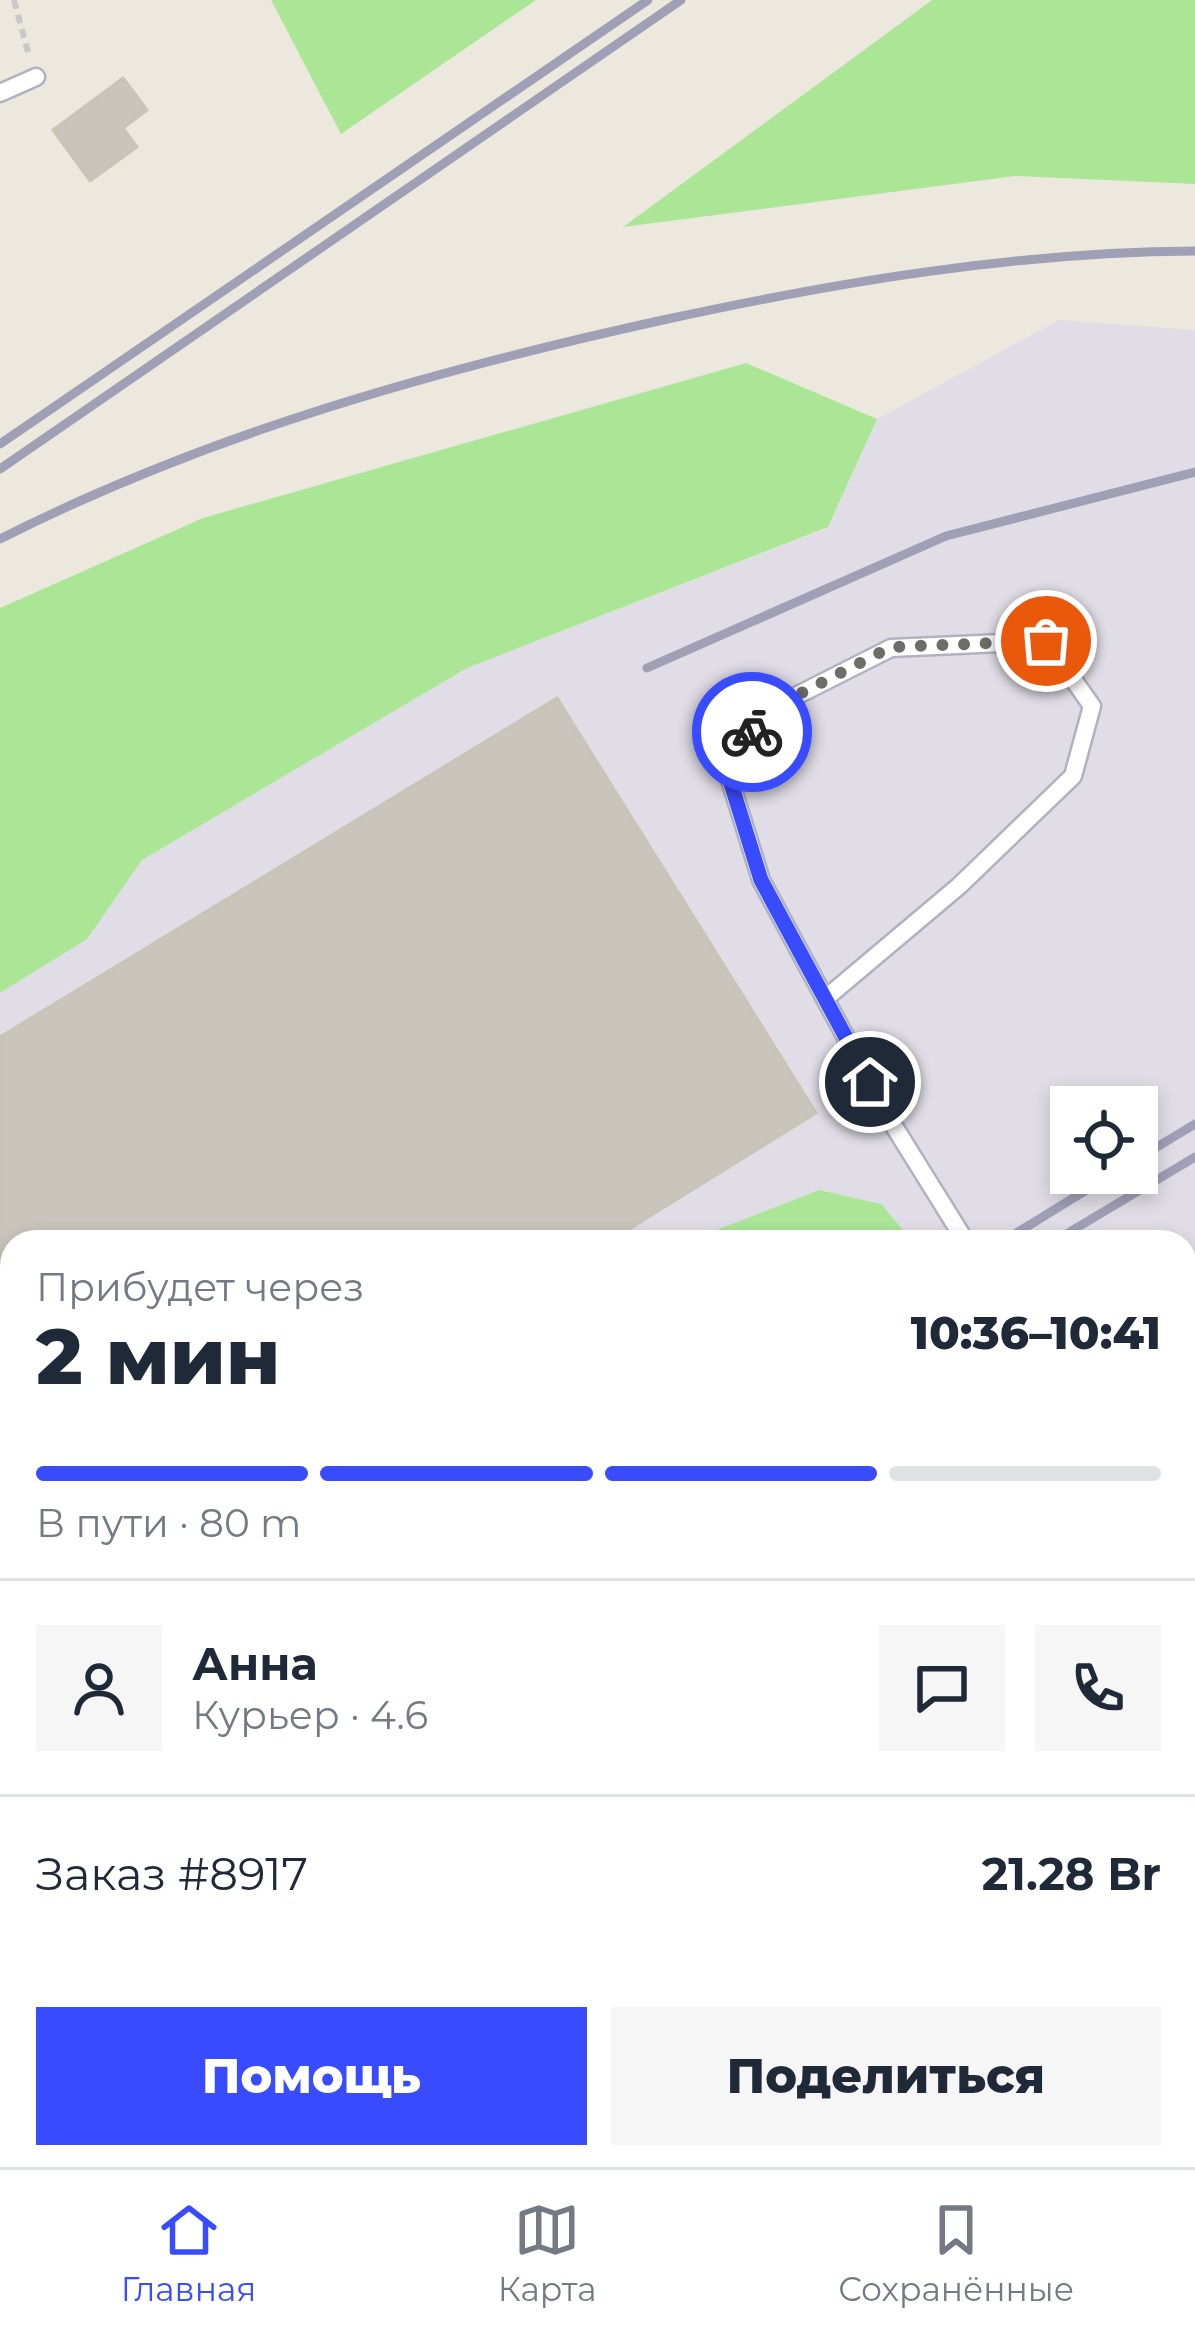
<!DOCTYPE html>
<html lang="ru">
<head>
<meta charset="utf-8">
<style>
	:root { --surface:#fff; --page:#f6f6f7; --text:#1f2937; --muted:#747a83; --line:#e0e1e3; --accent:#384bff }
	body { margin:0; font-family:Montserrat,sans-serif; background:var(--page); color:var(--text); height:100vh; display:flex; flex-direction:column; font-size:45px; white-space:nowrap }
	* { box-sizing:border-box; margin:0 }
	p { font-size:39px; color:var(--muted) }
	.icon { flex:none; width:66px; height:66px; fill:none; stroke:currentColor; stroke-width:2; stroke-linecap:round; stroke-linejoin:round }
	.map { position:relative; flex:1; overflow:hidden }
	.panel { position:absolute; left:0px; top:1230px; width:1197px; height:939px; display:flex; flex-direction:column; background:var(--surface); border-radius:36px 36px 0 0; box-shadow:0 6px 18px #0003 }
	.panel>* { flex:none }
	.tools { position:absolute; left:1050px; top:1086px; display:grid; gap:24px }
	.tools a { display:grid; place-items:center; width:108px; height:108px; border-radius:0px; background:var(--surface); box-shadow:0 6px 18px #0003; font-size:60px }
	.pin { position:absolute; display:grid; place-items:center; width:102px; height:102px; color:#fff; margin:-51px; border:6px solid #fff; border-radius:50%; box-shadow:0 3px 12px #0007 }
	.courier { position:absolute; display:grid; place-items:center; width:120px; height:120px; margin:-60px; border:9px solid #384bff; border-radius:50%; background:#fff; color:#222; box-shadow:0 3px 15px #0007 }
	.summary em { font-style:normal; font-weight:800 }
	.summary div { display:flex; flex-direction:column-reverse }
	.summary { display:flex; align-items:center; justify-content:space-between; height:204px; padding:0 36px }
	h1 { font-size:78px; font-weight:800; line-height:90px }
	.bar { display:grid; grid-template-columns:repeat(4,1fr); gap:18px 12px; align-content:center; height:144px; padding:0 36px }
	.bar i { height:15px; border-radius:9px; background:var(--line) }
	.bar .active { background:var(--accent) }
	.bar p { grid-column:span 4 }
	.line { display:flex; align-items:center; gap:30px; padding:0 36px; border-top:3px solid var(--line) }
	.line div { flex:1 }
	.round { display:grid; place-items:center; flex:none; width:126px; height:126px; border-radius:0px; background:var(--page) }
	.button { display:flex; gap:24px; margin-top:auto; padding:24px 36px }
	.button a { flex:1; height:138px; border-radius:0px; background:var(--accent); color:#fff; font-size:48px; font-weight:800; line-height:138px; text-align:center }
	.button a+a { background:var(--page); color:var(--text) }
	.tabs { display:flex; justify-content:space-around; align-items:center; height:168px; border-top:3px solid var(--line); background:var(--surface); font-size:33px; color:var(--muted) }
	.tabs a { display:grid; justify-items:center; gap:6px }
	.tabs .active { color:var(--accent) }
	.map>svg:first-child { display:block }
	.industrial { fill:#e0dde6; fill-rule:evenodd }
	.green { fill:#abe697 }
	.building { fill:#c9c4bc; stroke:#c9c4b6; stroke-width:3 }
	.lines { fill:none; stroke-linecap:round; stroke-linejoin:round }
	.lane-casing { stroke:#b1b2bf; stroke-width:21 }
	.path { stroke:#c8c8c8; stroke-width:6; stroke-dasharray:9 6; stroke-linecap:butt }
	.lane { stroke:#fff; stroke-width:16 }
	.rail { stroke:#9fa0b6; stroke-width:9 }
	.done { stroke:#6f6d69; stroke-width:12; stroke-dasharray:0 21.6 }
	.route { stroke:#384bff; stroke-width:15 }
</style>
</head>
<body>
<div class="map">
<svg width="1195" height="2167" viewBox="0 0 1195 2167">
	<rect width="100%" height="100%" fill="#ede8dd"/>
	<path class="industrial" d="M1059,320L1195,330V1917L1185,1915V1242H12V2157H167L142,2167H0V993L86,939L142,860L467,668L828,528L877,419ZM1071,1107H1137V1173H1071Z"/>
	<path class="green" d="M271,0H536L341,134Z
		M932,0H1195V184L1015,176L623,227Z
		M746,363L877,419L828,527L467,668L142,860L87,939L0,993V608L203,518Z
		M819,1190L881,1204L913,1242H686Z
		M1185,1611L1195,1624V1795L1185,1794Z
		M12,1635V1828L0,1835V1642Z
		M12,1902V2112L1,2116L0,1910Z
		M167,2157H852L853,2167H142Z"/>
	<path class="building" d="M123,78L147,110L123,128L137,147L90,181L53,130Z
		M557,698L816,1113L608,1242H12V1611L0,1618V1037Z
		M1185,1958L1195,1966L1191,2066L1185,2061Z
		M865,2157H936L937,2167H877L876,2157Z"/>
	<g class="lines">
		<g class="lane-casing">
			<path id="lane" d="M0,93L36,77
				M826,998L959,886L1073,776L1092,706L1046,641L891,648L778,705L724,761L761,880L892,1123L966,1242
				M1185,1533L1195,1547
				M979,2157L980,2167
				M1185,2157L1195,2166"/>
		</g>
		<path class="path" d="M14,0L29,56
			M1185,1816L1195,1818
			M0,2157L12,2153
			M648,2157L665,2167
			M1058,2157L1059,2167
			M204,2167L231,2157
			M1093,2167L1099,2157"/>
		<use href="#lane" class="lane"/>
		<path class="rail" d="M0,444L648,0
			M0,469L681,0
			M0,539C210,433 435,370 663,320C838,282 1016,252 1195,251
			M647,668L946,536L1195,472
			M1137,1159L1195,1124
			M1002,1242L1114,1173
			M1053,1242L1195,1157
			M0,1855L12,1847
			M0,1888L12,1881"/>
	</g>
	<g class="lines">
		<path class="done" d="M752,732L778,705L891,647L1046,641"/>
		<path class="route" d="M752,732L724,761L761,880L870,1082"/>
	</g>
</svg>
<div class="tools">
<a><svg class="icon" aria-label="locate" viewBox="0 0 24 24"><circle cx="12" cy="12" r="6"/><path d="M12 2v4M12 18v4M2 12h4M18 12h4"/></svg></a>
</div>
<div class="pin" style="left:1046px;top:641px;background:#ea580c"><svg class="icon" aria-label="bag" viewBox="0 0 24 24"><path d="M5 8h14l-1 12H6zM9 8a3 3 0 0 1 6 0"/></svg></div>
<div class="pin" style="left:870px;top:1082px;background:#1f2937"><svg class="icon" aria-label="home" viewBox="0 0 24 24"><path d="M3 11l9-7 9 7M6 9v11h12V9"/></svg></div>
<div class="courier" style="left:752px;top:732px"><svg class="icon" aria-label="bike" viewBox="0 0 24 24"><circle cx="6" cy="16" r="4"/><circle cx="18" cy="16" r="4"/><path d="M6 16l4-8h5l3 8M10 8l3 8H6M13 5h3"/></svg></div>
<section class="panel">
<div class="summary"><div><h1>2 мин</h1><p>Прибудет через</p></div><em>10:36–10:41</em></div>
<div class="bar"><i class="active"></i><i class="active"></i><i class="active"></i><i></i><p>В пути · 80 m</p></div>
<div class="line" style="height:216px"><a class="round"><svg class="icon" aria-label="person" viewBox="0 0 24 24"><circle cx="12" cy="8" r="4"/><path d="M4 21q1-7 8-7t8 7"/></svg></a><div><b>Анна</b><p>Курьер · 4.6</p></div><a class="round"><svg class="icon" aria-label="chat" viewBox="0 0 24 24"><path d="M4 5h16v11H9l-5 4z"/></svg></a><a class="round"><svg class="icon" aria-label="phone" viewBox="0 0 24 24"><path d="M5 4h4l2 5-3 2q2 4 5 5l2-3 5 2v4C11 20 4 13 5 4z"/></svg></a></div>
<div class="line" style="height:156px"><div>Заказ #8917</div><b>21.28 Br</b></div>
<div class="button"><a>Помощь</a><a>Поделиться</a></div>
</section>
</div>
<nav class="tabs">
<a class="active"><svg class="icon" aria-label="home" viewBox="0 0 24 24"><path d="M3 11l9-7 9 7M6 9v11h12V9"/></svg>Главная</a>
<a><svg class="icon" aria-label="map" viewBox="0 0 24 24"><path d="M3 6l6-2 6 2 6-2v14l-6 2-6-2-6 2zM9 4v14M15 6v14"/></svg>Карта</a>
<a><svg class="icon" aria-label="saved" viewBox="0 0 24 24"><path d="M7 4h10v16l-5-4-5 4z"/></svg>Сохранённые</a>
</nav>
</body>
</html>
